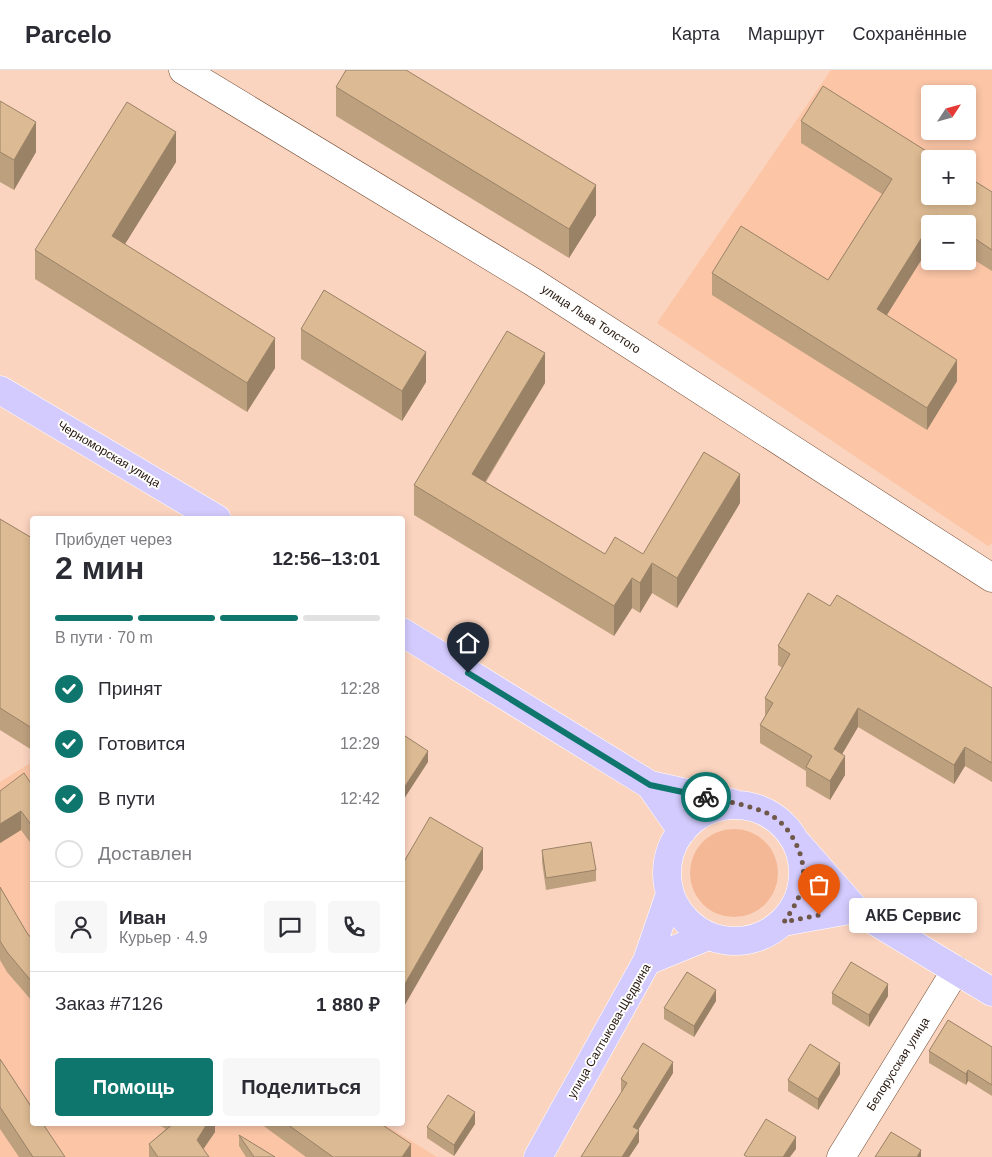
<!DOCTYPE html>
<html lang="ru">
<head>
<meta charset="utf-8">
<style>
	:root { --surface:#fff; --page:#f7f7f7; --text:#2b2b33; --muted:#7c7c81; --line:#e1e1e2; --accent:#0f766e }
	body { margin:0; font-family:Arial,sans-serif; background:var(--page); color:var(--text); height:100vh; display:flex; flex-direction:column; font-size:19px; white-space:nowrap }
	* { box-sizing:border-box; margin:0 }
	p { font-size:16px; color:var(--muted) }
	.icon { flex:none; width:28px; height:28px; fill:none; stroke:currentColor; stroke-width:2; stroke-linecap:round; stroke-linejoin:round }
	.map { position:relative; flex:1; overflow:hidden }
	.side { position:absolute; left:30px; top:446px; width:375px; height:610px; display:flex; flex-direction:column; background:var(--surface); border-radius:5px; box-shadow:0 2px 8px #0003 }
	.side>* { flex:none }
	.needle { width:32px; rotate:54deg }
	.fabs { position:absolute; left:921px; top:15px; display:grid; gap:10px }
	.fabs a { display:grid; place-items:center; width:55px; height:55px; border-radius:5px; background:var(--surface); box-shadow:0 2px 8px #0003; font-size:25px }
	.pin { position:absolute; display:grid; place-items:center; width:42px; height:42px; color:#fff; margin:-51px -21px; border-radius:50% 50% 50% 0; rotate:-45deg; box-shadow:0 0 5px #0007 }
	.pin .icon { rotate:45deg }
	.courier { position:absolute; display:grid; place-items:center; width:50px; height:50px; margin:-25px; border:4px solid #0f766e; border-radius:50%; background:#fff; color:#222; box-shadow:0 1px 6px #0007 }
	.bubble { position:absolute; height:35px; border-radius:5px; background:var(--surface); box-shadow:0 2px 8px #0003; font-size:16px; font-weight:600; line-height:35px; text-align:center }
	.overview em { font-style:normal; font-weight:600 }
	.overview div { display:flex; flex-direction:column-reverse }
	.overview { display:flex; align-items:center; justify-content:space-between; height:85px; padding:0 25px }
	h1 { font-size:32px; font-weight:600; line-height:38px }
	.bar { display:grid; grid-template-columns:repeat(4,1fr); gap:8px 5px; align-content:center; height:60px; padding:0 25px }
	.bar i { height:6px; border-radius:4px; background:var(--line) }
	.bar .selected { background:var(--accent) }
	.bar p { grid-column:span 4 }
	.line { display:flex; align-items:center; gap:12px; padding:0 25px; border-top:1px solid var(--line) }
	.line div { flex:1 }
	.round { display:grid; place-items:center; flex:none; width:52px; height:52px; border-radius:5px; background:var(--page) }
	ol { padding:0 25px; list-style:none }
	li { display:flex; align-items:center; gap:15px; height:55px }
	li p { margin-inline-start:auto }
	li .icon { padding:5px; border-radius:50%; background:var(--accent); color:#fff; stroke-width:4 }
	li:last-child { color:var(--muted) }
	li i { width:28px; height:28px; border:2px solid var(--line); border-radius:50% }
	.cta { display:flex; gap:10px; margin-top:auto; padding:10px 25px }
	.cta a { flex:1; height:58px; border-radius:5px; background:var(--accent); color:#fff; font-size:20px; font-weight:600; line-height:58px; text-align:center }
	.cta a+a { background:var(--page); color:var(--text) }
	header { display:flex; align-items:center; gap:30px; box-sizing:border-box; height:70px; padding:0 25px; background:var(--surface); border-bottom:1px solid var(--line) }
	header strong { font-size:24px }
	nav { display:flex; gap:28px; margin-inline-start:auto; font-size:18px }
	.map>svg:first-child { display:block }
	.built { fill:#fbc5a6; fill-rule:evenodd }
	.green { fill:#f4b897 }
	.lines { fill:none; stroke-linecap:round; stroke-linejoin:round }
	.minor-casing { stroke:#724b33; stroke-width:29 }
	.major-casing { stroke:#fff; stroke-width:29 }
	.minor { stroke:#fff; stroke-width:28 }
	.major { stroke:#d3cbfd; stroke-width:28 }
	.wall { fill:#bda07e }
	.shaded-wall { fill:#9a8267 }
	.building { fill:#dcba93; stroke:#9a8267 }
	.done { stroke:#6f5749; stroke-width:5; stroke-dasharray:0 9 }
	.route { stroke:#0f766e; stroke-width:6 }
	.labels { text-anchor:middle; stroke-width:4; stroke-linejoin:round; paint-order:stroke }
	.street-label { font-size:12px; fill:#24140a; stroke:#fefefe }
</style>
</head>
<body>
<header>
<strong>Parcelo</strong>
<nav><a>Карта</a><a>Маршрут</a><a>Сохранённые</a></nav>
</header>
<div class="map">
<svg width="992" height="1087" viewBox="0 0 992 1087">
	<rect width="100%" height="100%" fill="#fbd4bf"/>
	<path class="built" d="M831,0H992V473L988,476L657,253ZM930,24H968V61H930ZM930,89H968V126H930ZM930,154H968V191H930Z
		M32,692V1054H384L437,1087H0V712Z"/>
	<path class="green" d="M690 803a44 44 0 1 1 88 0a44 44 0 1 1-88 0Z"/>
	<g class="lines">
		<g class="minor-casing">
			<path id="minor" d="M183,0L533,212L992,508
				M841,1087L956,900"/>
		</g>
		<g class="major-casing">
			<path id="major" d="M0,320L217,449
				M402,562L650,715L682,761
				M650,715L732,733
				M667 803a68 68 0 1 1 136 0a68 68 0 1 1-136 0Z
				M797,773L855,839L992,922
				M783,852L855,839
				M647,891L708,866
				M538,1087L647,891L670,824"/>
		</g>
		<use href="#minor" class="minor"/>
		<use href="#major" class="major"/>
	</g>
	<path class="wall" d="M336,17L596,145L569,188L336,46Z
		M0,31L36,82L14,120L0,112Z
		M801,51L992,122V201L968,186V154H930V176L886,245L957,311L927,360L712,225V203L828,210L882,124L801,73Z
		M176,92L125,174L275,298L247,342L35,209V180Z
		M301,259L426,312L402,351L301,289Z
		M545,313L486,412L605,484H643L740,433L677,538L652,523L640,543L632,538L614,566L414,445V415Z
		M0,449L32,468V680L0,660Z
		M830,536L992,618V712L965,696L954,714L858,657L842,684L845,705L830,730L806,716V701L760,673V655L765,646V628L782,598L778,595V576Z
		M32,715V775L21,760L0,773V721Z
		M542,780L596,800V811L546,820L542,792Z
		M0,817L27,863L32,869V931L7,902L0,890Z
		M832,923L888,926L869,957L832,934Z
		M716,931L694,967L664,949V938Z
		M992,977V1026L968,1011L966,1015L929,993V981Z
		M0,989L65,1087H19L0,1059Z
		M673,1003L638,1060L639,1072L629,1087H581L622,1021H621V1009Z
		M840,1004L818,1040L788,1021V1010Z
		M158,1054H215V1062L203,1079L209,1087H149V1074L166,1059Z
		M261,1054H381L411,1087H306Z
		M475,1054L454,1086L427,1068V1057Z
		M239,1065L275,1087H246L239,1076Z"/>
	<path class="shaded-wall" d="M36,52V82L14,120V90Z
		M176,62V92L112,195V166Z
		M596,115V145L569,188V159Z
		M936,145V154H930Z
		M930,154V176L877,261V239Z
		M275,268V298L247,342V313Z
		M426,282V312L402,351V321Z
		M545,283V313L472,433V404Z
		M957,290V311L927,360V338Z
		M740,404V433L677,538V508Z
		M652,493V523L640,543V513Z
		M632,508V538L614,566V536Z
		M858,638V657L834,698V679Z
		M965,677V696L954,714V695Z
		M428,681V692L402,732V721Z
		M845,686V705L830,730V711Z
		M21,741V760L0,773V754Z
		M483,778V799L402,940V919Z
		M888,914V926L869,957V945Z
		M716,920V931L694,967V956Z
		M673,992V1003L633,1068V1057Z
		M840,993V1004L818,1040V1029Z
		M968,1000V1011L966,1015V1004Z
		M475,1042V1054L454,1086V1075Z
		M207,1054H215V1062L198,1087L197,1070Z
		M639,1060V1072L629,1087H622Z
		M796,1067V1079L790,1087H783Z
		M411,1074V1087H402Z
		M921,1080V1087H917Z"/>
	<path class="building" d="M346,0H406L596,115L569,159L336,17Z
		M823,16L939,89H930V126H968V107L992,122V180L968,164V154H951L936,145L877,239L957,290L927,338L712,203L741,156L828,210L892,109L801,51Z
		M0,31L36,52L14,90L0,82Z
		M127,32L176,62L112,166L275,268L247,313L35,180Z
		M324,220L426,282L402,321L301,259Z
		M507,261L545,283L472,404L605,484L615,467L643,484L704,382L740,404L677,508L652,493L640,513L632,508L614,536L414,415Z
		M0,449L32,468V658L0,638Z
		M808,523L830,536L837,525L992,618V693L965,677L954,695L858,638L834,679L845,686L830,711L806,697L812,686L760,655L773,633L765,628L790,584L778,576Z
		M402,664L428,681L402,721Z
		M24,703L32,715V756L21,741L0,754V721Z
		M430,747L483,778L402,919V795Z
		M591,772L596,800L546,808L542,780Z
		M0,817L27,863L32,869V912L7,882L0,871Z
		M851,892L888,914L869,945L832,923Z
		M687,902L716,920L694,956L664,938Z
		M948,950L992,977V1015L968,1000L966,1004L929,981Z
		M643,973L673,992L633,1057L639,1060L622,1087H581L627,1013L621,1009Z
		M810,974L840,993L818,1029L788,1010Z
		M0,989L32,1038V1054H43L65,1087H33L0,1037Z
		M448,1025L475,1042L454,1075L427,1057Z
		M766,1049L796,1067L783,1087H747L744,1085Z
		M173,1054H207L197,1070L209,1087H158L149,1074Z
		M287,1054H381L411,1074L402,1087H333Z
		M891,1062L921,1080L917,1087H875Z
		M239,1065L275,1087H254Z"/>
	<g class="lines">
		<path class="done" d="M706,727C724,731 744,734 762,741C790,751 807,786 803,814C800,828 792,840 784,852L819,845"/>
		<path class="route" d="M468,603L650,715L706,727"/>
	</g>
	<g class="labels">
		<g class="street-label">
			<text transform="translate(591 249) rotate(33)" y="4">улица Льва Толстого</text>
			<text transform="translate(109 384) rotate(31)" y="4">Черноморская улица</text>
			<text transform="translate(609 961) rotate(-60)" y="4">улица Салтыкова-Щедрина</text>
			<text transform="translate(898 994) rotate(-58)" y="4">Белорусская улица</text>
		</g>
	</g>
</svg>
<div class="fabs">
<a><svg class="needle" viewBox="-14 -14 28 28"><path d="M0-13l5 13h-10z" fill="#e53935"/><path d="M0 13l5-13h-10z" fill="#7c7c81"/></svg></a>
<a>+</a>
<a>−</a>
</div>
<div class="pin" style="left:819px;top:845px;background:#ea580c"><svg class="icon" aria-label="bag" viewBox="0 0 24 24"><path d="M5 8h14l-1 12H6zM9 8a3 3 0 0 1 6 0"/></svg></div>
<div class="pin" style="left:468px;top:603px;background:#1f2937"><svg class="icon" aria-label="home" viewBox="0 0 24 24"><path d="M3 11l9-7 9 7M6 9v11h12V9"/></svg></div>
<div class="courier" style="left:706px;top:727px"><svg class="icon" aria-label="bike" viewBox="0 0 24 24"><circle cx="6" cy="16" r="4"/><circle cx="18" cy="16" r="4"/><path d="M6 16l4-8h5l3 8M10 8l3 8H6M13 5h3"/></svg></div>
<div class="bubble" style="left:849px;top:828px;width:128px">АКБ Сервис</div>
<section class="side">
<div class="overview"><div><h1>2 мин</h1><p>Прибудет через</p></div><em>12:56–13:01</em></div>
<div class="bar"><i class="selected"></i><i class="selected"></i><i class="selected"></i><i></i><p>В пути · 70 m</p></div>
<ol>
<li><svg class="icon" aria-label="check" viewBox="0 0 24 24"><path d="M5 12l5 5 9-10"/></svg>Принят<p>12:28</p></li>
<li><svg class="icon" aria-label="check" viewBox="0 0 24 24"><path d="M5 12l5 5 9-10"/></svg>Готовится<p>12:29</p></li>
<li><svg class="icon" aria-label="check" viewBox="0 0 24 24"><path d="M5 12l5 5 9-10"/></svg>В пути<p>12:42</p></li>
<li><i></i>Доставлен</li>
</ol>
<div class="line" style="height:90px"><a class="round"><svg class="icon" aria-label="person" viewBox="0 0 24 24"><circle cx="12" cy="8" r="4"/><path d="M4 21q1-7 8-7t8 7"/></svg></a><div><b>Иван</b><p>Курьер · 4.9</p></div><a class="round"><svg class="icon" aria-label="chat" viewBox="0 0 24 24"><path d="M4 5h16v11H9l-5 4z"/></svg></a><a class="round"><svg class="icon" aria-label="phone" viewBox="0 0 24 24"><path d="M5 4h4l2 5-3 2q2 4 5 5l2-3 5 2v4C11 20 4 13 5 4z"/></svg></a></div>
<div class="line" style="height:65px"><div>Заказ #7126</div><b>1 880 ₽</b></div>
<div class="cta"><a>Помощь</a><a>Поделиться</a></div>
</section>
</div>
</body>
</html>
